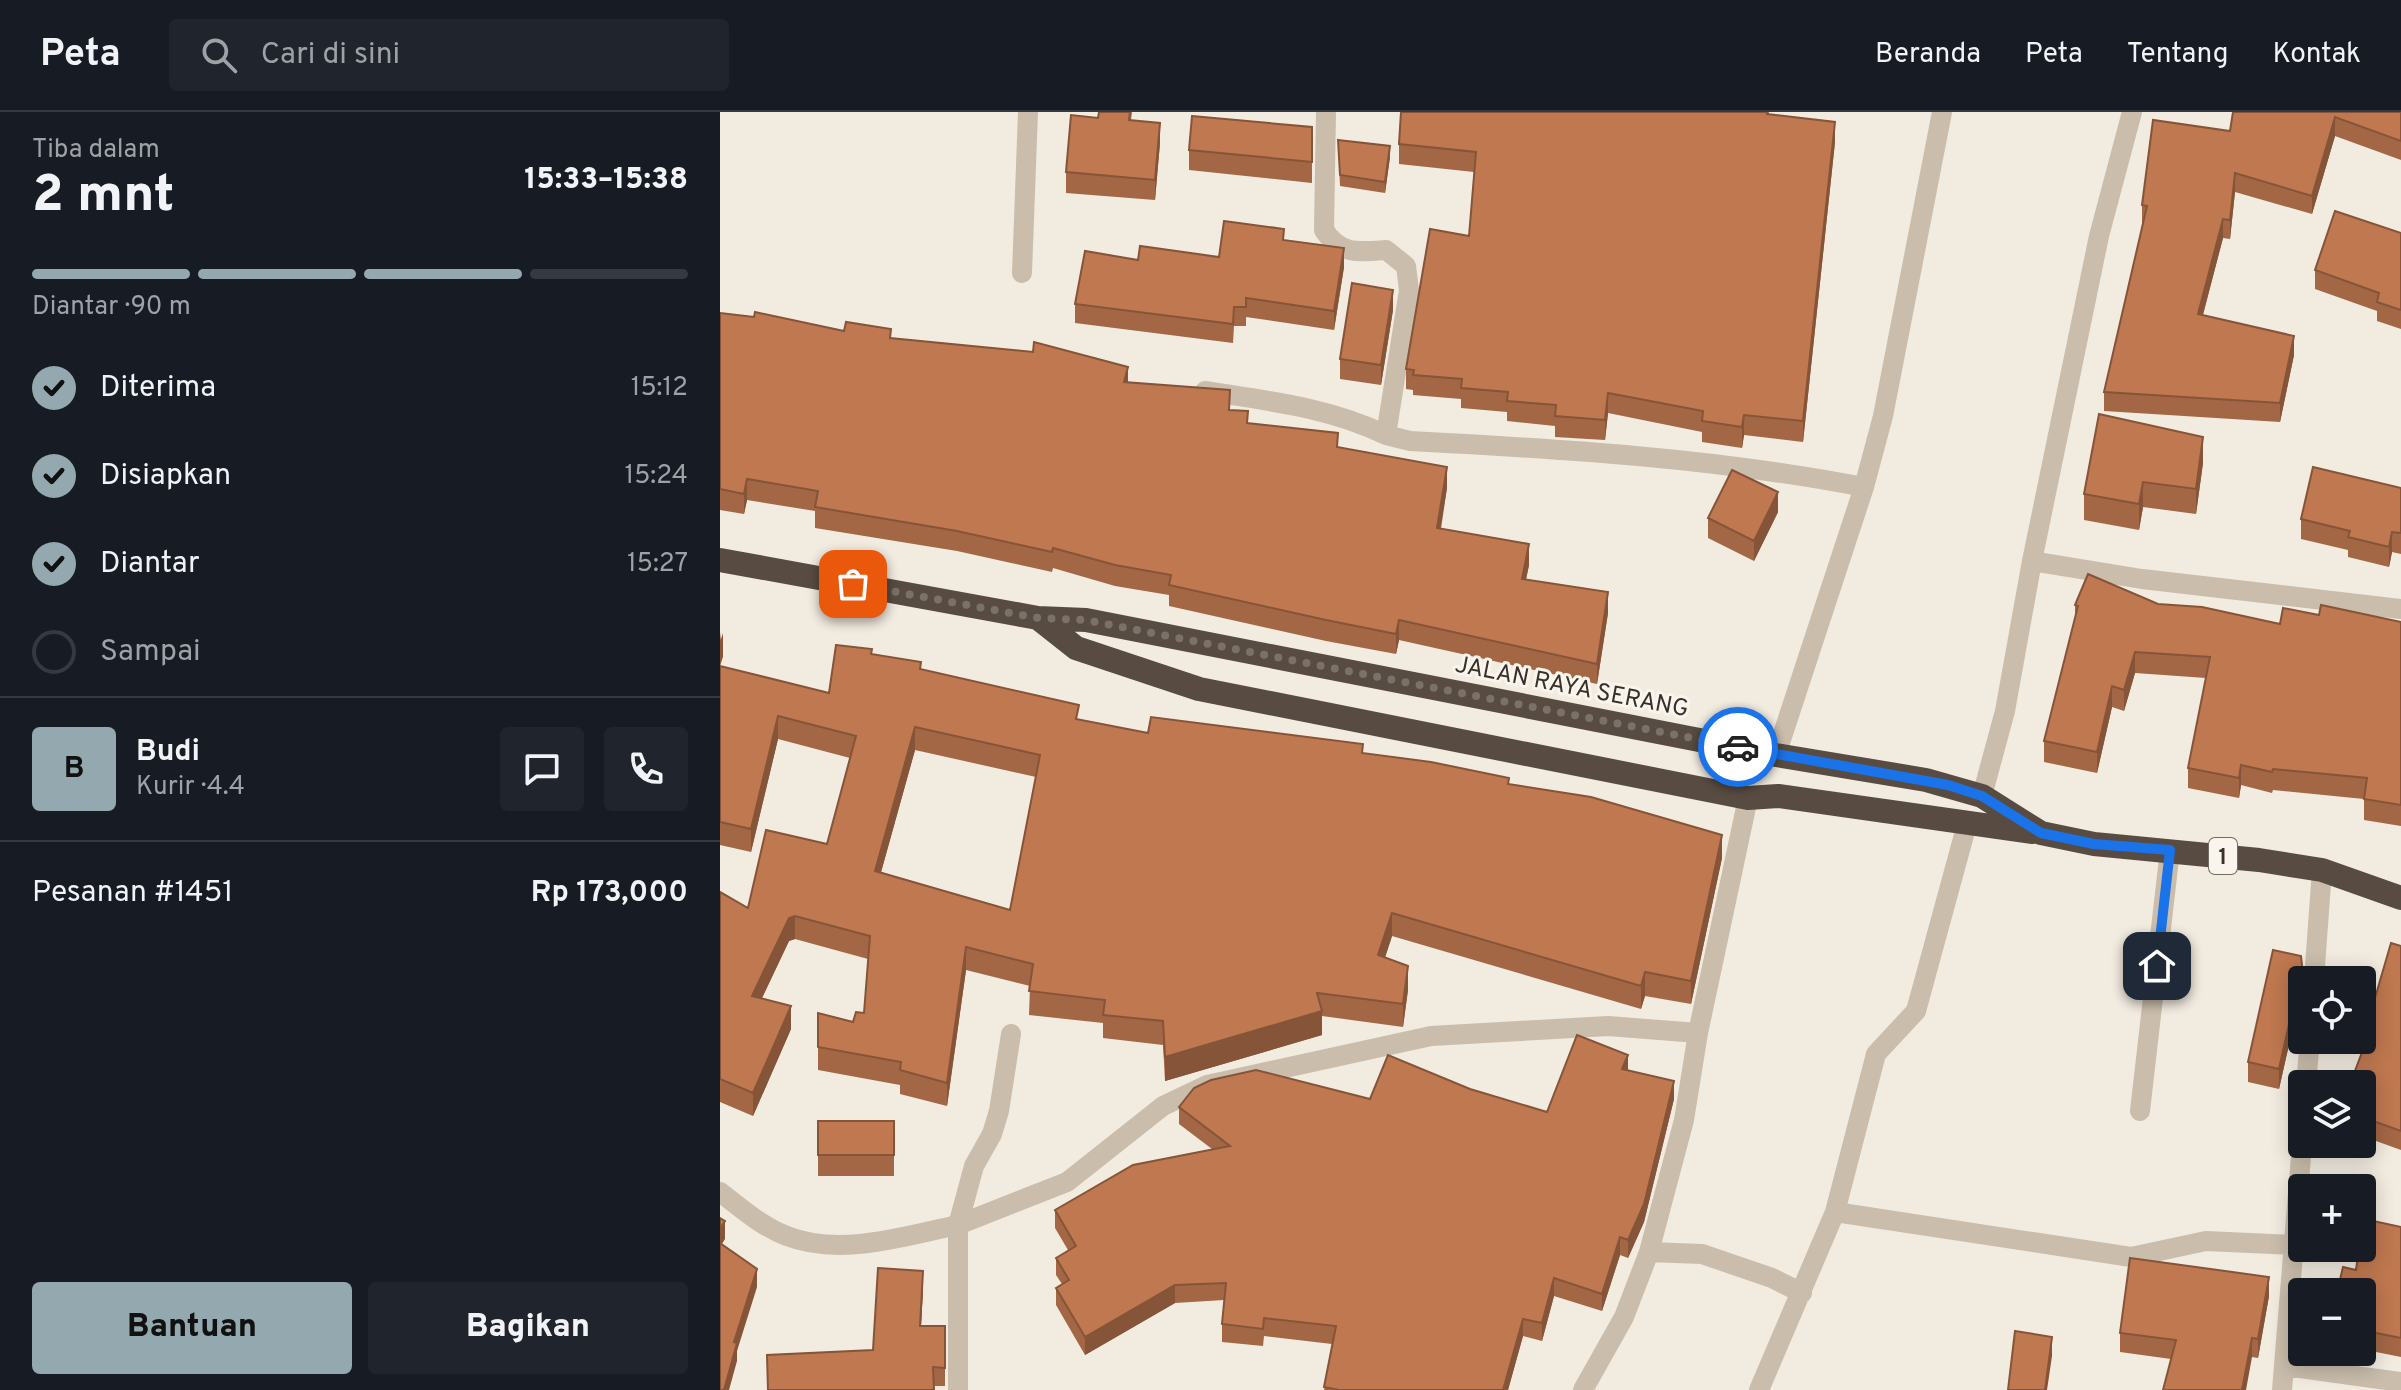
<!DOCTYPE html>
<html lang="id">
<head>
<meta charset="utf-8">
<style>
	:root { --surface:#171b24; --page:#20242c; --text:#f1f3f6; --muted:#9ea1a6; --line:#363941; --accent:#94a9af }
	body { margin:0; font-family:Overpass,sans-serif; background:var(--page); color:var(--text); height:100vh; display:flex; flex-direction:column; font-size:30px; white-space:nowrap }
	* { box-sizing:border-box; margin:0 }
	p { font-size:26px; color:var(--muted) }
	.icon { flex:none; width:44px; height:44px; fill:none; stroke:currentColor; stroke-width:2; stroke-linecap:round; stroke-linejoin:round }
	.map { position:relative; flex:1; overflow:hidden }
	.drawer { display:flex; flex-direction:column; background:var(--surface); width:720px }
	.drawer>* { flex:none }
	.controls { position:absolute; left:1568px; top:854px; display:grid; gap:16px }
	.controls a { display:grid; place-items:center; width:88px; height:88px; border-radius:8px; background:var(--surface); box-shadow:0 4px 20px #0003; font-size:40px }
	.pin { position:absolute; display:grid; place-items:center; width:68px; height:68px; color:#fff; margin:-34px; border-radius:16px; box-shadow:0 4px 12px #0006 }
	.courier { position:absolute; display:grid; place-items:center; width:80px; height:80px; margin:-40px; border:6px solid #1a73e8; border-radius:50%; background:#fff; color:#222; box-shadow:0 2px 10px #0007 }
	.overview em { font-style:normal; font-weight:800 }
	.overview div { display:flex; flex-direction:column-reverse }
	.overview { display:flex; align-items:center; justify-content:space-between; height:136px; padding:0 32px }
	h1 { font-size:52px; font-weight:800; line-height:60px }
	.bar { display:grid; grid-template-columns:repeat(4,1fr); gap:12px 8px; align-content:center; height:96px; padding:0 32px }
	.bar i { height:10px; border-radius:6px; background:var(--line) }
	.bar .selected { background:var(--accent) }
	.bar p { grid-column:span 4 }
	.line { display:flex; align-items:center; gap:20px; padding:0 32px; border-top:2px solid var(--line) }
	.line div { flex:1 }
	.round { display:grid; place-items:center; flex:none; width:84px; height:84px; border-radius:8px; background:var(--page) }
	ol { padding:0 32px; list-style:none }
	li { display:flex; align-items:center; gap:24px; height:88px }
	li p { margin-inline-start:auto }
	li .icon { padding:8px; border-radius:50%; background:var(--accent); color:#111; stroke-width:4 }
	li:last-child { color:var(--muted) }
	li i { width:44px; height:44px; border:4px solid var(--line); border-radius:50% }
	.button { display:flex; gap:16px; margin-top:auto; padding:16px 32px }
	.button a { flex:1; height:92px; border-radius:8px; background:var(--accent); color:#111; font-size:32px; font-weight:800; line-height:92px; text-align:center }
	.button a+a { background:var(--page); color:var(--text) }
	header { display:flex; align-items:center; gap:48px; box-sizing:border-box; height:112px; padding:0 40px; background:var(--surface); border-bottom:2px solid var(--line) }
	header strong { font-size:38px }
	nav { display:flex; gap:44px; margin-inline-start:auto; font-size:28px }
	.search { width:560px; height:72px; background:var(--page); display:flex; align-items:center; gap:20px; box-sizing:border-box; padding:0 28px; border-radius:8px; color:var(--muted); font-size:30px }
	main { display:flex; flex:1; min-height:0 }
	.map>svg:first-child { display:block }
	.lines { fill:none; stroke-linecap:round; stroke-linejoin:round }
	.minor { stroke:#cabdac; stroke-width:20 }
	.highway { stroke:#584c42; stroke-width:24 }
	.wall { fill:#a46745; fill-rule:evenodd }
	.shaded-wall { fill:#865438 }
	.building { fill:#bf7850; stroke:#865438; stroke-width:2; fill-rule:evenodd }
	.done { stroke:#79716a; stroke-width:8; stroke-dasharray:0 14.4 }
	.route { stroke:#1a73e8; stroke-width:10 }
	.labels { text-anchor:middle; stroke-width:6; stroke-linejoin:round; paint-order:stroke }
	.shield { fill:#f9f5ec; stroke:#726b64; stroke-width:2 }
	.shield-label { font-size:22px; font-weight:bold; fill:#38302a }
	.street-label { font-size:24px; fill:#38302a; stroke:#f9f5ec }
</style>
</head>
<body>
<header>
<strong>Peta</strong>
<div class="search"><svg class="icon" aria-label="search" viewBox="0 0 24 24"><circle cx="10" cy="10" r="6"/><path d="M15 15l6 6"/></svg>Cari di sini</div>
<nav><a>Beranda</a><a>Peta</a><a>Tentang</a><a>Kontak</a></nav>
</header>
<main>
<section class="drawer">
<div class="overview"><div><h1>2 mnt</h1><p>Tiba dalam</p></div><em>15:33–15:38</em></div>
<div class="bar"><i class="selected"></i><i class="selected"></i><i class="selected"></i><i></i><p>Diantar · 90 m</p></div>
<ol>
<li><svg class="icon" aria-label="check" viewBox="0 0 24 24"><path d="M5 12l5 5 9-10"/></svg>Diterima<p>15:12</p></li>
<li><svg class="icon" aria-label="check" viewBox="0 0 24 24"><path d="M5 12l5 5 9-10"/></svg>Disiapkan<p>15:24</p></li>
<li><svg class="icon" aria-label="check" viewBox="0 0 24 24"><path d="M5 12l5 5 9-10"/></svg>Diantar<p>15:27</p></li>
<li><i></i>Sampai</li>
</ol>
<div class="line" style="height:144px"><b class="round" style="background:var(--accent);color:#111">B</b><div><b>Budi</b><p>Kurir · 4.4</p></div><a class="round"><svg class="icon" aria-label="chat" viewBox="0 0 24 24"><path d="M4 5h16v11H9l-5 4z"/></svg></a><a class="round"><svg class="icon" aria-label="phone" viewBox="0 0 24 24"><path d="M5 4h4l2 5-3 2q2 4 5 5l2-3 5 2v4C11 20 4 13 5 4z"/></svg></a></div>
<div class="line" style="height:104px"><div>Pesanan #1451</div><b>Rp 173,000</b></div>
<div class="button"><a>Bantuan</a><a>Bagikan</a></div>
</section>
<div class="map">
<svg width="1681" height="1278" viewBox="0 0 1681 1278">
	<rect width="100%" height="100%" fill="#f2ebe0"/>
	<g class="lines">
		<path class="minor" d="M606,0L604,118C620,143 638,140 666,138L686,154L689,178L666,323L690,329C843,337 994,346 1144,375
			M302,161L308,0
			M485,279C548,289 608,295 666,323
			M1312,449L1422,467L1681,497
			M1056,643L1144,375L1163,304L1222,0
			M1262,684L1285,599L1312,449L1379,124L1412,0
			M1594,868L1602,758
			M1586,972L1590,928
			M1420,999L1450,738
			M0,1080C21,1096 42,1115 67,1124C120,1145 184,1124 238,1113L254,1054L272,1022L279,999L291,922
			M1115,1100L1411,1145L1486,1129L1575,1133
			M929,1140L982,1142L1052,1166L1082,1181
			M1564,1254L1681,1270
			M238,1278V1113L347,1070L443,994L487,973L711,924L888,914L978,921
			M863,1278L904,1205L929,1140L964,1008L978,921L1028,686
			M1039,1278L1115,1100L1156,942L1196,899L1247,712
			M1562,1278L1582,1032"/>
		<path class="highway" d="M0,448L318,506L366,508L1056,643L1206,668L1262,684L1321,721L1374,732L1539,748L1602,758L1681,786
			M318,506L356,536L479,577L1028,686L1058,684L1313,720"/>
	</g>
	<path class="wall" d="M379,0H412L411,8L440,31L435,88L346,81V60L378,6Z
		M681,0H1049V2L1115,30L1083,330L1024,323L1022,336L982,330V320L888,301L885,328L835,325V314L787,309V300L741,296V287L693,283V278L686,277V257L749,124L754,60L679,52V32Z
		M1513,0H1681V48L1615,24L1592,102L1515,80L1510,127L1503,126L1483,203L1574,243L1560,310L1384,299V280L1423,112H1422V93L1510,19Z
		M592,15V71L469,58V38Z
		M618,28L670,45L665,81L620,74Z
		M1681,121V217L1657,209V199L1595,177V158Z
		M564,128L624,155L614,218L526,205V214H514L513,231L355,211V192L418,148L499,145Z
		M673,198L661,273L620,267V247Z
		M0,201L171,226L408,270L510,298L528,311L618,335L727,376L721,417L809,453L806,467L888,501L877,572L679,528L676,542L606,529L449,494V483L395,474L333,456L332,460L237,439L95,416V399L27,388L24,402L0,398Z
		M1483,351L1476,402L1423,395L1419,418L1364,408V382Z
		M1681,376V442L1672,440L1669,455L1628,445V438L1581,427V407Z
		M1058,400L1034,449L988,426V406Z
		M1438,492L1560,512L1599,503L1681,510V714L1644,708V687L1553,678L1552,681L1521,673L1519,686L1468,676V656L1486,566L1415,561L1404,599L1392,595L1377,661L1324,650V629L1355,505V493Z
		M0,520L3,544L0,554L109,581L152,542L359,608L428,621L643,641L789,672L1002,746L971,892L925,884L921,897L672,824L665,846L688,878L683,915L602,904V923L445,969L443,933L383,926V911L309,903L310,874L246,858L227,994L180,982V973L98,958V901L133,910L144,901L148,847L75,827L69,829L42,886L71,917L33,1004L0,990V780L28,796L107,732L130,646L58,627L31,740L0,733ZM195,638L316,665L290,798L161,760Z
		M1681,834V1038L1642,1024L1641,942V934Z
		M1582,853V875L1559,977L1528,970V950Z
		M908,958L954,987L924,1110L908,1146L900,1143L882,1199L834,1184L822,1229L803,1224L788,1278H604L612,1232L544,1224L543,1234L502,1230V1212L504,1188L455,1191L365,1243L336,1193V1176L342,1172L336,1163V1146L348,1138L335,1116V1098L492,1037L459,1012V995L650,987L750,977L827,1000Z
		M98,1009H174V1064H98Z
		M1681,1115V1245L1651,1239L1648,1252L1606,1244V1240H1642V1180L1636,1158Z
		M203,1177L201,1214H225V1274H214L153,1238Z
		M1549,1184L1538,1246L1532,1245L1451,1247L1400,1240V1221Z"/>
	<path class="shaded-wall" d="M1615,5V24L1592,102V84Z
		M1115,10V30L1083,330V309Z
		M440,11V31L435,88V68Z
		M670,34V45L665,81V70Z
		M1515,61V80L1510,127V108Z
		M1503,107V126L1478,221V202Z
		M624,136V155L614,218V199Z
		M673,178V198L661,273V253Z
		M1574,224V243L1560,310V291Z
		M408,255V275L404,270Z
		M888,281V301L885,328V308Z
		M1024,303V323L1022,336V315Z
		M1483,325V351L1476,402V377Z
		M727,355V376L717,436V416Z
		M27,367V388L24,402V382Z
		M1423,370V395L1419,418V392Z
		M1058,380V400L1034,449V429Z
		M1672,420V440L1669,455V435Z
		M809,432V453L802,487V467Z
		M888,480V501L877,572V552Z
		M679,508V528L676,542V522Z
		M3,521V544L0,554V530Z
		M1415,540V561L1404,599V578Z
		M1392,574V595L1377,661V640Z
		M58,604V627L31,740V717Z
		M195,615V638L155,782V759Z
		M1521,653V673L1519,686V666Z
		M1002,723V746L971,892V869Z
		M672,801V824L658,866V843Z
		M75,804V827L69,829L32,907V884L69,806Z
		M246,835V858L227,994V971Z
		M1582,853V875L1559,977V957Z
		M688,854V878L683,915V892Z
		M925,860V884L921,897V874Z
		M71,894V917L33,1004V981Z
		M602,899V923L445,969V945Z
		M908,943V960L902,957Z
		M954,969V987L924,1110L908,1146V1128Z
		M5,1109V1127L0,1135V1117Z
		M900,1125V1143L882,1199V1182Z
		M37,1157V1175L17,1239V1249L9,1278H4L14,1230Z
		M203,1159V1177L200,1232V1214Z
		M1549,1165V1184L1538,1246V1227Z
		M834,1166V1184L822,1229V1211Z
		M455,1173V1191L365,1243V1225Z
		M803,1207V1224L788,1278H783Z
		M1651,1220V1239L1648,1252V1233Z
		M1332,1225V1244L1327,1278H1325Z
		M1532,1226V1245L1526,1278H1522Z"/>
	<path class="building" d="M379,0H410L409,8L440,11L435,68L346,60L351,3L378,6Z
		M681,0H1047V2L1115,10L1083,309L1024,303L1022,315L982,309L983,299L888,281L885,308L835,304L836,293L787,289L788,280L741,276L742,267L693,263L694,258L686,257L710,117L749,124L756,40L679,32Z
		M1513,0H1681V29L1615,5L1592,84L1515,61L1510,108L1503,107L1478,202L1574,224L1560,291L1384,280L1427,94L1422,93L1433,8L1510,19Z
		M472,4L592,15V50L469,38Z
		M618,28L670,34L665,70L620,63Z
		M1615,99L1681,121V198L1657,190L1659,181L1595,158Z
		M504,109L564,117L563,128L624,136L614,199L526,186V195H514L513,212L355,192L365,139L418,148L420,134L499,145Z
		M632,171L673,178L661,253L620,247Z
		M35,200L124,219L126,210L171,217L170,226L313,240L314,230L408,255L404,270L510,278L509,298L528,299L527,311L618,321L617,335L727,355L717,416L809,432L802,467L888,480L877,552L679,508L676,522L606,508L449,473L451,463L395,453L333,436L332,440L237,419L95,395L98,379L27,367L24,382L0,377V201L34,205Z
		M1379,302L1483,325L1476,377L1423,370L1419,392L1364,382Z
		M1593,355L1681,376V421L1672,420L1669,435L1628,425L1630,419L1581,407Z
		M1012,358L1058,380L1034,429L988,406Z
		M1368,462L1438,492L1482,495L1560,512L1563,496L1599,503L1601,493L1681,510V693L1644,687L1647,666L1553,657L1552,660L1521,653L1519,666L1468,656L1490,545L1415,540L1404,578L1392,574L1377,640L1324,629L1358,494L1355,493Z
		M116,533L152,537L151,542L201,550L200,557L359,593L356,607L428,621L431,605L643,632L642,641L711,650L789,666L788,672L871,685L1002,723L971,869L925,860L921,874L672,801L658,843L688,854L683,892L597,881L602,899L445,945L443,909L383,903L385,888L309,879L313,852L246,835L227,971L180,958L181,950L98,935V901L133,910L136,900L144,901L150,824L75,804L69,806L32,884L71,894L33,981L0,967V780L28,796L46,718L107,732L136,624L58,604L31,717L0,710V554L109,581ZM195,615L320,643L290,798L155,759Z
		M1671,831L1681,834V1019L1642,1005V972H1630L1644,935L1641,934Z
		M1553,838L1581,844L1582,853L1559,957L1528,950Z
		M857,923L908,943L902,957L954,969L924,1092L908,1128L900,1125L882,1182L834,1166L822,1211L803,1207L783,1278H619L604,1275L616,1214L544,1206L543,1217L502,1212L506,1171L455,1173L365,1225L336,1176L349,1168L336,1146L356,1134L335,1098L413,1053L510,1034L459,995L474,976L491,968L536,958L650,987L668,943L750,977L827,1000Z
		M98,1009H174V1043H98Z
		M0,1106L5,1109L0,1117Z
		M1644,1107L1681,1115V1226L1651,1220L1648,1233L1642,1232V1180H1617L1623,1155L1636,1158L1639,1136H1642V1119Z
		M0,1131L37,1157L14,1230L17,1231L4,1278H0Z
		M1410,1146L1549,1165L1538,1227L1532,1226L1522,1278H1443L1456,1228L1400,1221Z
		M158,1156L203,1159L200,1214H225V1256L213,1255L214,1278H48L47,1243L153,1238Z
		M1295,1219L1332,1225L1325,1278H1288Z"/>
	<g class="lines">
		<path class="done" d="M133,472L318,506L366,508L1018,635"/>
		<path class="route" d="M1018,635L1228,673L1262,684L1321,721L1374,732L1450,738L1437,854"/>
	</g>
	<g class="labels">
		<rect class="shield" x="1489" y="726" width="28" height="36" rx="6"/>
		<g class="shield-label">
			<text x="1503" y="752">1</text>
		</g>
		<g class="street-label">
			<text transform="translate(852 574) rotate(11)" y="8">JALAN RAYA SERANG</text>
		</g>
	</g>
</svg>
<div class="controls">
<a><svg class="icon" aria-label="locate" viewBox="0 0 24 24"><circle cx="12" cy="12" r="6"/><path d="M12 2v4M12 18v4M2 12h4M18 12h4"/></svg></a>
<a><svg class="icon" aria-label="layers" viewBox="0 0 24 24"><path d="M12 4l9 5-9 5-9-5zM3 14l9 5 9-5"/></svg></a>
<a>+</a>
<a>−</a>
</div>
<div class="pin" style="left:133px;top:472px;background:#ea580c"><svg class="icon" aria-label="bag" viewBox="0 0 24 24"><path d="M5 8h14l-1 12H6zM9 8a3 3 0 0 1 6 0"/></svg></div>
<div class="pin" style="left:1437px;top:854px;background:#1f2937"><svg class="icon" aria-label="home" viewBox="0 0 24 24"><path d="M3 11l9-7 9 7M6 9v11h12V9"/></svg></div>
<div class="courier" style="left:1018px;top:635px"><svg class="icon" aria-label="car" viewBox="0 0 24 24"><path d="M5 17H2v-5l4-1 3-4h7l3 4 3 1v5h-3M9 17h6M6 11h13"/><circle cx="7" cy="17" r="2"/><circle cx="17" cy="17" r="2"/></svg></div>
</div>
</main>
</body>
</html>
